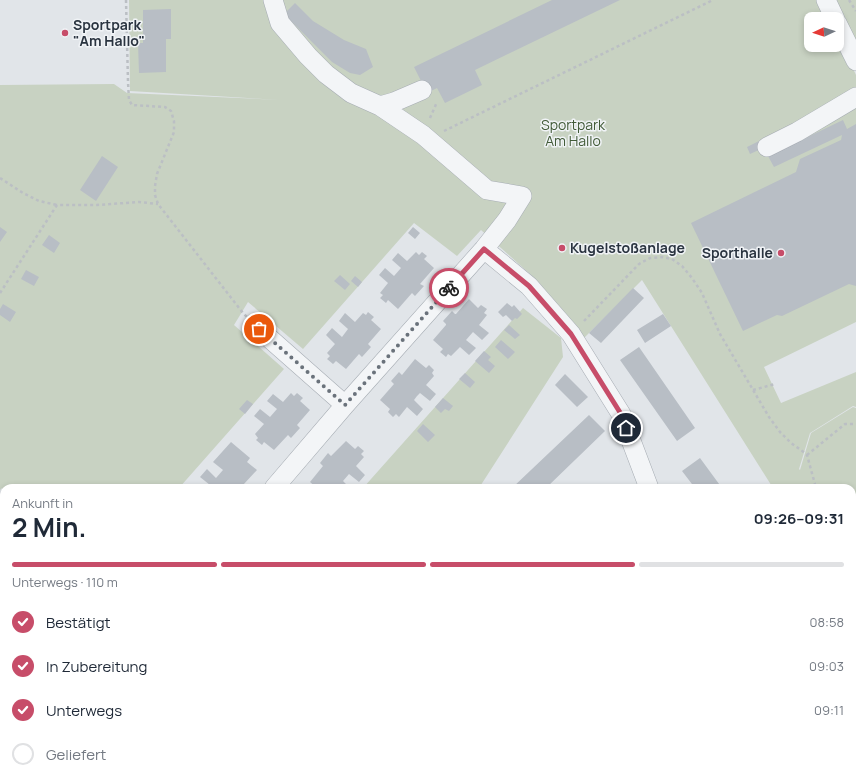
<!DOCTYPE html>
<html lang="de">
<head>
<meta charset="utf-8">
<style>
	:root { --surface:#fff; --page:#f6f6f7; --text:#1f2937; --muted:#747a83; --line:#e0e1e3; --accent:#c74d69 }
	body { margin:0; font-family:Manrope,sans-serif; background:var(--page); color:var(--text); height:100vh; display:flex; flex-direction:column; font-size:15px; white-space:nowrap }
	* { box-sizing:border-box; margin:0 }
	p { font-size:13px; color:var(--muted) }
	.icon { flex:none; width:22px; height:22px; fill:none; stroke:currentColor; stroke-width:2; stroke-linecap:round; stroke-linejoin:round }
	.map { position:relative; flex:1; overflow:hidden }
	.details { position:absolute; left:0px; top:484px; width:856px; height:300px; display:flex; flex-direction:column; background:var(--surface); border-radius:12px 12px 0 0; box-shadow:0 2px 6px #0003 }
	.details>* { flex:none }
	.needle { width:26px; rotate:266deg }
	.tools { position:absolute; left:804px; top:12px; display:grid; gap:8px }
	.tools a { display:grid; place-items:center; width:40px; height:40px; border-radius:8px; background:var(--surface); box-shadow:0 2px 6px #0003; font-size:20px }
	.pin { position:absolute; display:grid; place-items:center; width:34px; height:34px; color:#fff; margin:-17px; border:2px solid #fff; border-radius:50%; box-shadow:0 1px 4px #0007 }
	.courier { position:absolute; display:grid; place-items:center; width:40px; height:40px; margin:-20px; border:3px solid #c74d69; border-radius:50%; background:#fff; color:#222; box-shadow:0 1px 5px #0007 }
	.head em { font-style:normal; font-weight:700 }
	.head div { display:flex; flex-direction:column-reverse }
	.head { display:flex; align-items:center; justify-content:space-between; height:68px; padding:0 12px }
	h1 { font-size:26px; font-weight:700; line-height:30px }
	.bar { display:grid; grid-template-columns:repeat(4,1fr); gap:6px 4px; align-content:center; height:48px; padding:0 12px }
	.bar i { height:5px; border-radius:3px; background:var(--line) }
	.bar .current { background:var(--accent) }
	.bar p { grid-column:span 4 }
	ol { padding:0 12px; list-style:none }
	li { display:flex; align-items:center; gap:12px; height:44px }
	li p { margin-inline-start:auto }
	li .icon { padding:4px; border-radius:50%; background:var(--accent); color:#fff; stroke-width:4 }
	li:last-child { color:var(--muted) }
	li i { width:22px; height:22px; border:2px solid var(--line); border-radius:50% }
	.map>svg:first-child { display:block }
	.green { fill:#c8d2c2 }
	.building { fill:#b8bec5 }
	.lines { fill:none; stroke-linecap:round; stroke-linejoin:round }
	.minor-casing { stroke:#a6acb3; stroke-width:20 }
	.path { stroke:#bbbfc4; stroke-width:2.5; stroke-dasharray:3 3; stroke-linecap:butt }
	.minor { stroke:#f3f5f7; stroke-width:19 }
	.done { stroke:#6a727b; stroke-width:4; stroke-dasharray:0 7.2 }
	.route { stroke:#c74d69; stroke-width:5 }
	.poi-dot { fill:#c74d69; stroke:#f0f3f6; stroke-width:1.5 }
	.labels { text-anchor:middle; stroke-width:3; stroke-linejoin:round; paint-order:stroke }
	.poi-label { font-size:14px; font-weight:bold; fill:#2a3440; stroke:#f0f3f6; text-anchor:start }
	.park-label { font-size:14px; fill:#425b38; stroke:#f0f3f6 }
</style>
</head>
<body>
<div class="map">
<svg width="856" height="784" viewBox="0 0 856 784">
	<rect width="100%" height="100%" fill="#e1e5e9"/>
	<path class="green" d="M129,0H820L829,19H811V45H837V35L856,75V322L764,367L781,403L856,372V407L853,406L810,433L799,469L800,470L811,433L853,407L856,408V613L852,609V488H773L642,280L584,338L531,275L481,230L457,256L414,223L303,349L248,302L234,325L284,369L179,488H4V490L2,488L0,490V85L114,84L127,93L281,100L130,91Z
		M833,0H856V47Z
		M523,308L561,338L563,357L479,488H363Z"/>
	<path class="building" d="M552,0H620L475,70L482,85L445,103L437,88L427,93L414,67Z
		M295,3L313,21L344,40L366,49L373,67L360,75L350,73L332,62L284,14Z
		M171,9V39H166V72L139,73L138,43H143V10Z
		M843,120L847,129L856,124V286L849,284L782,316L777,315L743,331L691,223L796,172L800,159L841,140L842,135L774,167L768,156Z
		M761,140L765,147L750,154L747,147Z
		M102,156L118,167L96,201L80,190Z
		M0,227L7,232L0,242Z
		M413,227L420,233L415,239L408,233Z
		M49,235L60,243L54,253L42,245Z
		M416,252L419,255L422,252L427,256L424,259L434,268L420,284L424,286L415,296L412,293L398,309L388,300L386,303L380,298L383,295L380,293L388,283L379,275L385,268L394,276L401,268L392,260L398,253L407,261Z
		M26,270L39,277L34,286L21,279Z
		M340,275L350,284L345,290L334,281Z
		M355,276L362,282L358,287L351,281Z
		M633,288L644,298L601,343L589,333Z
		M469,299L478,308L481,305L487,309L484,313L487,315L479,325L489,333L482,340L473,332L466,340L476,348L469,355L460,347L451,356L448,354L446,357L440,352L443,349L433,340L446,325V324L443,321L452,311L455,314H456Z
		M507,303L512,307L514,305L522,314L517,319L515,318L512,321L506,315L503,317L498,312Z
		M3,304L16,312L10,322L0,315V309Z
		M368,312L374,317L371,320L381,329L368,344L371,347L362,357L359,354L346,369L336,361L333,364L327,359L330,356L327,353L335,344L326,335L332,328L342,337L348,329L339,321L345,313L355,322L363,313L366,315Z
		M663,314L671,326L645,343L637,330Z
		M509,325L520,335L515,339L504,330Z
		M501,340L515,352L508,359L495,347Z
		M639,347L695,428L677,441L620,360Z
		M484,351L491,357L488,360L495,366L489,373L475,361Z
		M415,359L426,368L429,365L434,370L432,373L434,376L426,385L436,394L430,401L420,393L417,396L414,400L423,409L417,416L407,407L399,417L396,414L393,417L388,412L390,409L380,400L394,384L391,381L399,372L402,375Z
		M465,373L475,382L470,388L459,379Z
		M565,374L588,397L577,407L555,385Z
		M291,393L294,396L297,393L303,398L300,401L310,410L297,425L300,428L291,438L288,435L274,450L264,442L262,445L256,440L258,438L255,434L264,424L254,416L260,409L270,417L277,409L267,401L273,394L283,402Z
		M443,398L453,406L449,411L445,409L441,413L435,407Z
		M247,400L253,404L245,414L239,409Z
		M589,415L605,431L546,488H512Z
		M423,424L435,435L428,442L417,431Z
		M346,441L355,449L358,446L364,451L361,454L364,457L356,466L365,475L359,482L349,474L343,481L350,488H317L310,482L323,466L320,463L328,453L331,456Z
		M231,442L250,458L247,462L257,470L243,485L245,488H207L210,485L200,477L207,469L216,478L223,470L213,462Z
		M700,458L722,488H695L682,471Z
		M4,571V638L0,643V575Z
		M852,695L856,699V732L852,728Z
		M0,733L4,737V738L2,741L4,742V758L0,763Z
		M267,780H300L305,784H266L265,783Z
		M309,780H319L321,781L318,784H306Z
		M341,780H352L348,784H338Z
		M557,780H578L582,784H561Z
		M718,780H753L749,784H715Z"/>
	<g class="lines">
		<g class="minor-casing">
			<path id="minor" d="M273,0L280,23L308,56L326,74L351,93L380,106L423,135L487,190L522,196L507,220L484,249L345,405L274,488
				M826,0L835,19
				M837,23L856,61
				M380,106L394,102L422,90
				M767,147L797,132L856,97
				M484,249L529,286L571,334L621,414L649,488
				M259,329L345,405
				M225,780L229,784
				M538,780L542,784
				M12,784L16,780
				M797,784L799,780"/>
		</g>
		<path class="path" d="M126,0L128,82L129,100L132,105L165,107L171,111L174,121V132L157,174L155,186V195L158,204L243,313L247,317
			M849,0L856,11
			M430,118L437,102
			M444,131L713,0
			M0,178L23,193L39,201L57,205
			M0,293L57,205H97L139,202L158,204
			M584,321L639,264L650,258L662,257L672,259L682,266L692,278L702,293L720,334L769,417L780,432L791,443L801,450L807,455L816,488
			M753,390L775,384
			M807,455L845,424H856
			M852,763L856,767"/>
		<use href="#minor" class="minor"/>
	</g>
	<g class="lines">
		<path class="done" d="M259,329L345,405L449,288"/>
		<path class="route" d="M449,288L484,249L529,286L571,334L621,414L626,428"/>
	</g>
	<g class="poi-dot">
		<circle cx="65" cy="33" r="4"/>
		<circle cx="562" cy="248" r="4"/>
		<circle cx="781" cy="253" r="4"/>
	</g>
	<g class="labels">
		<g class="poi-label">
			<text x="73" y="30">Sportpark<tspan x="73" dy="16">"Am Hallo"</tspan></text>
			<text x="570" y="253">Kugelstoßanlage</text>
			<text x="773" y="258" text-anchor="end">Sporthalle</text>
		</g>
		<g class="park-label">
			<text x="573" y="130">Sportpark<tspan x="573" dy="16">Am Hallo</tspan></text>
		</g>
	</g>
</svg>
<div class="tools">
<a><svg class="needle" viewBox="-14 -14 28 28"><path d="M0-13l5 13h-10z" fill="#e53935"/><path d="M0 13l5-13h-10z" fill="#747a83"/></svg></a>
</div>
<div class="pin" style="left:259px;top:329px;background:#ea580c"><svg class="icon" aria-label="bag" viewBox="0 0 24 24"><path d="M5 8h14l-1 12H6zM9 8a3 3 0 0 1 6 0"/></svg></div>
<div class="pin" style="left:626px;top:428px;background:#1f2937"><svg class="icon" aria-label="home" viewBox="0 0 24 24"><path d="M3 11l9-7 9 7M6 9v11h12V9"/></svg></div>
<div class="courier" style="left:449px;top:288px"><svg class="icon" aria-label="bike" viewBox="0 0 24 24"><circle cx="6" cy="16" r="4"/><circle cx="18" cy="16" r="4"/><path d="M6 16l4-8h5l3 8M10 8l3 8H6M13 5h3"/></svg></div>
<section class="details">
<div class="head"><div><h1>2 Min.</h1><p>Ankunft in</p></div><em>09:26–09:31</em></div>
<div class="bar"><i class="current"></i><i class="current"></i><i class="current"></i><i></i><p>Unterwegs · 110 m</p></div>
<ol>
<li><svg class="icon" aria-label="check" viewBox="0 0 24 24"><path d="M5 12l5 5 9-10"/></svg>Bestätigt<p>08:58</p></li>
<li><svg class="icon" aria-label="check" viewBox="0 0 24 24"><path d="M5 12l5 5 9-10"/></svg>In Zubereitung<p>09:03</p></li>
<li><svg class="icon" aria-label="check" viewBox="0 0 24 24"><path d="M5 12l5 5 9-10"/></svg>Unterwegs<p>09:11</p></li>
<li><i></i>Geliefert</li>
</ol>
</section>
</div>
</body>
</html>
